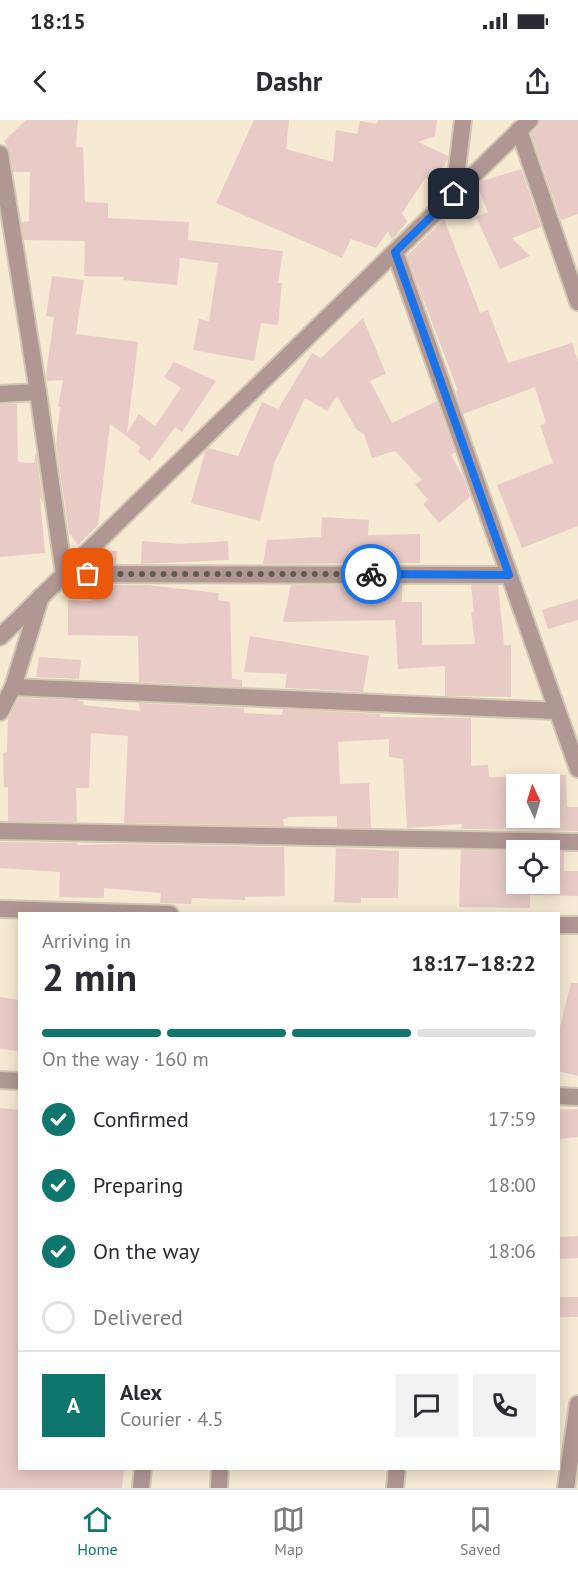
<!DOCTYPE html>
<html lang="en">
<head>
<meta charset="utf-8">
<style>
	:root { --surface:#fff; --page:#f2f2f3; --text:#2b2b33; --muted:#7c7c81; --line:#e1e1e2; --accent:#0f766e }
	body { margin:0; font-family:"PT Sans",sans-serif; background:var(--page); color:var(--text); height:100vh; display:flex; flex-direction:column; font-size:22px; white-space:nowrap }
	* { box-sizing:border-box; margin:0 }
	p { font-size:20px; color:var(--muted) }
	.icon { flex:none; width:33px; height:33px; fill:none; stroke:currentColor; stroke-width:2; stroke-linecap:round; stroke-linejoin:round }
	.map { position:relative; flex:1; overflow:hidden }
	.side { position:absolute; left:18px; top:792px; width:542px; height:558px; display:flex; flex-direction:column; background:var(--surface); border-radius:0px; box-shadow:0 3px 15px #0003 }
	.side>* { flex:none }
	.needle { width:39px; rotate:356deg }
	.fabs { position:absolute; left:506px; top:654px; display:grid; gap:12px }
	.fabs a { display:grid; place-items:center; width:54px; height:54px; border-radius:0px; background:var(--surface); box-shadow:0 3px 15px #0003; font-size:30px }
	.pin { position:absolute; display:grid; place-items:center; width:51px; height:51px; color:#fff; margin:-26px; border-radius:12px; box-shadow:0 3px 9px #0006 }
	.courier { position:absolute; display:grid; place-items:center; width:60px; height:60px; margin:-30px; border:4px solid #1a73e8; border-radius:50%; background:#fff; color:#222; box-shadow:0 2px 8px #0007 }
	.overview em { font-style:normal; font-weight:700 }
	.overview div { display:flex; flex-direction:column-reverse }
	.overview { display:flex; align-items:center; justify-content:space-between; height:102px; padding:0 24px }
	h1 { font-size:39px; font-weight:700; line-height:45px }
	.bar { display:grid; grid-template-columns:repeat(4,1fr); gap:9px 6px; align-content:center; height:72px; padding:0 24px }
	.bar i { height:8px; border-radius:4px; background:var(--line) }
	.bar .on { background:var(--accent) }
	.bar p { grid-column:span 4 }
	.line { display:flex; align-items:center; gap:15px; padding:0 24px; border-top:2px solid var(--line) }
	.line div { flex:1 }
	.round { display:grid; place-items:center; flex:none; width:63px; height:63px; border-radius:0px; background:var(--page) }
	ol { padding:0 24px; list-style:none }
	li { display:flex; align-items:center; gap:18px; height:66px }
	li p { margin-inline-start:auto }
	li .icon { padding:6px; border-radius:50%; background:var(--accent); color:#fff; stroke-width:4 }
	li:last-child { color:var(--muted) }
	li i { width:33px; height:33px; border:3px solid var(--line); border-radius:50% }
	.status { display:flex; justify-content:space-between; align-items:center; height:42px; padding:0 30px; background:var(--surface); direction:ltr }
	.status svg { height:16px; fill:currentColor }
	header { display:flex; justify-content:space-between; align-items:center; height:78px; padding:0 24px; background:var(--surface); font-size:27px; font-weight:700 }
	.dock { display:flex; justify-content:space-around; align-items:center; height:84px; border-top:2px solid var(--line); background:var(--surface); font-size:16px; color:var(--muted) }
	.dock a { display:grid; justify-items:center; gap:3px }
	.dock .on { color:var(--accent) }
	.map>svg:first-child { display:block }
	.building { fill:#e8cbc6; fill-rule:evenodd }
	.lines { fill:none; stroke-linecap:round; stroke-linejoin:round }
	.minor-casing { stroke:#d2c7b2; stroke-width:20 }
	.tertiary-casing { stroke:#d2c7b2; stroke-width:20 }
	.minor { stroke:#b09794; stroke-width:16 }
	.tertiary { stroke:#b09794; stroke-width:16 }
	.done { stroke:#625c4f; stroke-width:6; stroke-dasharray:0 10.8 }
	.route { stroke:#1a73e8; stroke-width:8 }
</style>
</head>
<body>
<div class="status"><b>18:15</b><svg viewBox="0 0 49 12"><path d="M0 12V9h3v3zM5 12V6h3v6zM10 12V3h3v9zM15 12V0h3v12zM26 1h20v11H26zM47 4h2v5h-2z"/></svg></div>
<header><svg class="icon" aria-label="back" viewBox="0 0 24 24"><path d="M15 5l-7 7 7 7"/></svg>Dashr<svg class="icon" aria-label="share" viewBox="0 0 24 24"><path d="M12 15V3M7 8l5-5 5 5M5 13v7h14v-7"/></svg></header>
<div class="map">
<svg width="578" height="1368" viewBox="0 0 578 1368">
	<rect width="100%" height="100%" fill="#f6ead2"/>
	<path class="building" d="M26,0H78L76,27H83L85,82L108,83V98L189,102L188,120L283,131L278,163H282L278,205L261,203L254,241L193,230L199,199L209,201L218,143L180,138L177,165L123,160L124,157L84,156L85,121L24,120L21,102L29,101L30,52H13L10,32L4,21Z
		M254,0H289L286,29L333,42L336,10L357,14L360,1L377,4L378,0H437L435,16L418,22L448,36V39L433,62L426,57L402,93L407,102L392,120L388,111L376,128L351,119L342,138L216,83Z
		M540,0H578V94L561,100L531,13L538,7Z
		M521,49L541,107L512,118L530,136L500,149L476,97L488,92L477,66L482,61Z
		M444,99L480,193L488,190L508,243L572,223L578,241V406L522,428L497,365L553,343L540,305L546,303L535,267L463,294L456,272L458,271L407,136Z
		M52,156L84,160L76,214L138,222L127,313L139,294L155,306L181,268L164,257L174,242L216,261L182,312L175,307L150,341L138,332L141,327L110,304L98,405L78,425L69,413L56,324L60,287H58L63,260L47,261L46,255L54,197L46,196Z
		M363,198L386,254L370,261L392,303L437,281L455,332L451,335L464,358L470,377L439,403L423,384L428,380L415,364L422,360L395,331L372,338L364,314L357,310L337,276L327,291L305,278L275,341L260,401L191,383L205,332L208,328L238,336L262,282L278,289L312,233L321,238Z
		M0,284H17L18,342L34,343L36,332L43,382L40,378L45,433L0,437Z
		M322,397L369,400L368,415L420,414V443L263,444L267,420L321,417Z
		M142,421L180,424L228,421L229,440L141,444Z
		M104,430L117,431L116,444H94L92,442Z
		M92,465H147L219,473L218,480L230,482L232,559L242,560V567L139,562L138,516L68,515V480L91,481Z
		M291,465H402V482H422V525L475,524L471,492H474L471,465H498L504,525H511V577L445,576V546L398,549L395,500L283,502Z
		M578,479V500L548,509L542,490Z
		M250,516L369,536L363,572L285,568L287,554L244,552Z
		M39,537L81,540L79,559L36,557Z
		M19,578L77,580L84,582L83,585L140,591L139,583L244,588V593L282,595L283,589L380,594V597L471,598V646L488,645L489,657L566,655L567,687H578V711L461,709L462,704L407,708L403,639L389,637V619L338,622L340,664L369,663L371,708L337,707V696L287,697V699H283L284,706L124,703L128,616L91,613L89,668H76L77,702L8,701V667H4L3,633L7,632L8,598ZM516,664H549V698H516Z
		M0,722L77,723V725L123,724L284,727L285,776L245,777V780L192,778L191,784L160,783L161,773L104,768V778L59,777L60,752L0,748Z
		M336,728L399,731L398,778H361V783L334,782Z
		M461,730L516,731V764H549V732H564V751H578V776L530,775V788L459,787Z
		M571,863H578V956L558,951V915Z
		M0,877L20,880V931L0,929Z
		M0,988L20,990V1348H124L122,1368H0Z
		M578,989V1017L558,1019V990Z
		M578,1116V1138L558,1139V1117Z
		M558,1177H578V1197H558Z"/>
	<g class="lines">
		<g class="minor-casing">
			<path id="minor" d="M519,10L578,182
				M0,34L38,272L64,454L509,455
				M454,73L463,0
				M395,132L578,649
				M0,274L38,272
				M13,567L557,591
				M0,592L13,567L41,476
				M0,711L578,722
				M0,789L170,794
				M558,805H578
				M0,960L20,961
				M558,976L578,977
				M141,1368L143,1348
				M219,1368L220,1348
				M395,1368L397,1348
				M566,1368L578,1284"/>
		</g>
		<g class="tertiary-casing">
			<path id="tertiary" d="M0,517L530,0"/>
		</g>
		<use href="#minor" class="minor"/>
		<use href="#tertiary" class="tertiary"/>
	</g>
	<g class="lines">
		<path class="done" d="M88,454H371"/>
		<path class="route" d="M371,454L509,455L395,132L454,74"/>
	</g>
</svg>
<div class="fabs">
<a><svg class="needle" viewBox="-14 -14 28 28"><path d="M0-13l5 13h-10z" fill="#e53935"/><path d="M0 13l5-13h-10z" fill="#7c7c81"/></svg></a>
<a><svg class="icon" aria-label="locate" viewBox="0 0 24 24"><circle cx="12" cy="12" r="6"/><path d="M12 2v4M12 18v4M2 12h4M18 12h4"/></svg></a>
</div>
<div class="pin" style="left:88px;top:454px;background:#ea580c"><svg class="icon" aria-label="bag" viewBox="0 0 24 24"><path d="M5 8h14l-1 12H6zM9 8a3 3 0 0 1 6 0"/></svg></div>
<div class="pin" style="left:454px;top:74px;background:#1f2937"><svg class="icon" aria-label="home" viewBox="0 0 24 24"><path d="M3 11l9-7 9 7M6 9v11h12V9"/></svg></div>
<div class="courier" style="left:371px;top:454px"><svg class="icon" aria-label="bike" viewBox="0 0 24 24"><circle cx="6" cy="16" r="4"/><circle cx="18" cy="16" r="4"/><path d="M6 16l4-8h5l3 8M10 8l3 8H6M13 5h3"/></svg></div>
<section class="side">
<div class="overview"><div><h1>2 min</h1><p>Arriving in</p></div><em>18:17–18:22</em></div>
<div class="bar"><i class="on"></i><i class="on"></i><i class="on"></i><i></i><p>On the way · 160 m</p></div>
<ol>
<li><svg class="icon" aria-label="check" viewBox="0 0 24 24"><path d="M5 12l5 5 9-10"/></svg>Confirmed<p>17:59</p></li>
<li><svg class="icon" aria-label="check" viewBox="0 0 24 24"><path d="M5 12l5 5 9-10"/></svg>Preparing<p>18:00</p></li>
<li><svg class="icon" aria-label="check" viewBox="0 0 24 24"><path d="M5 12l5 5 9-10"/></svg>On the way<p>18:06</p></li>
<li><i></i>Delivered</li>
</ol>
<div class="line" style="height:108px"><b class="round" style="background:var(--accent);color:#fff">A</b><div><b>Alex</b><p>Courier · 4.5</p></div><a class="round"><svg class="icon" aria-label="chat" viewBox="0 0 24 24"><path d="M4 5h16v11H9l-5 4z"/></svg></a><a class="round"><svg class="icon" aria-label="phone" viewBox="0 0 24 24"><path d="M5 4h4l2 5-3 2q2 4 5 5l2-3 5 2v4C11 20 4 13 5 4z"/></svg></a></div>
</section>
</div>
<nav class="dock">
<a class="on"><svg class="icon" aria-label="home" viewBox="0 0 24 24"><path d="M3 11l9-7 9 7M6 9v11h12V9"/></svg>Home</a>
<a><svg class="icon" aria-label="map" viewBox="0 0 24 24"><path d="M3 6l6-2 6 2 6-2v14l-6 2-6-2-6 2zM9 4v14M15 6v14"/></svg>Map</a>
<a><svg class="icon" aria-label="saved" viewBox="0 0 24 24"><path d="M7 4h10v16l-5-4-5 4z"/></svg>Saved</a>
</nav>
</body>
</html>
